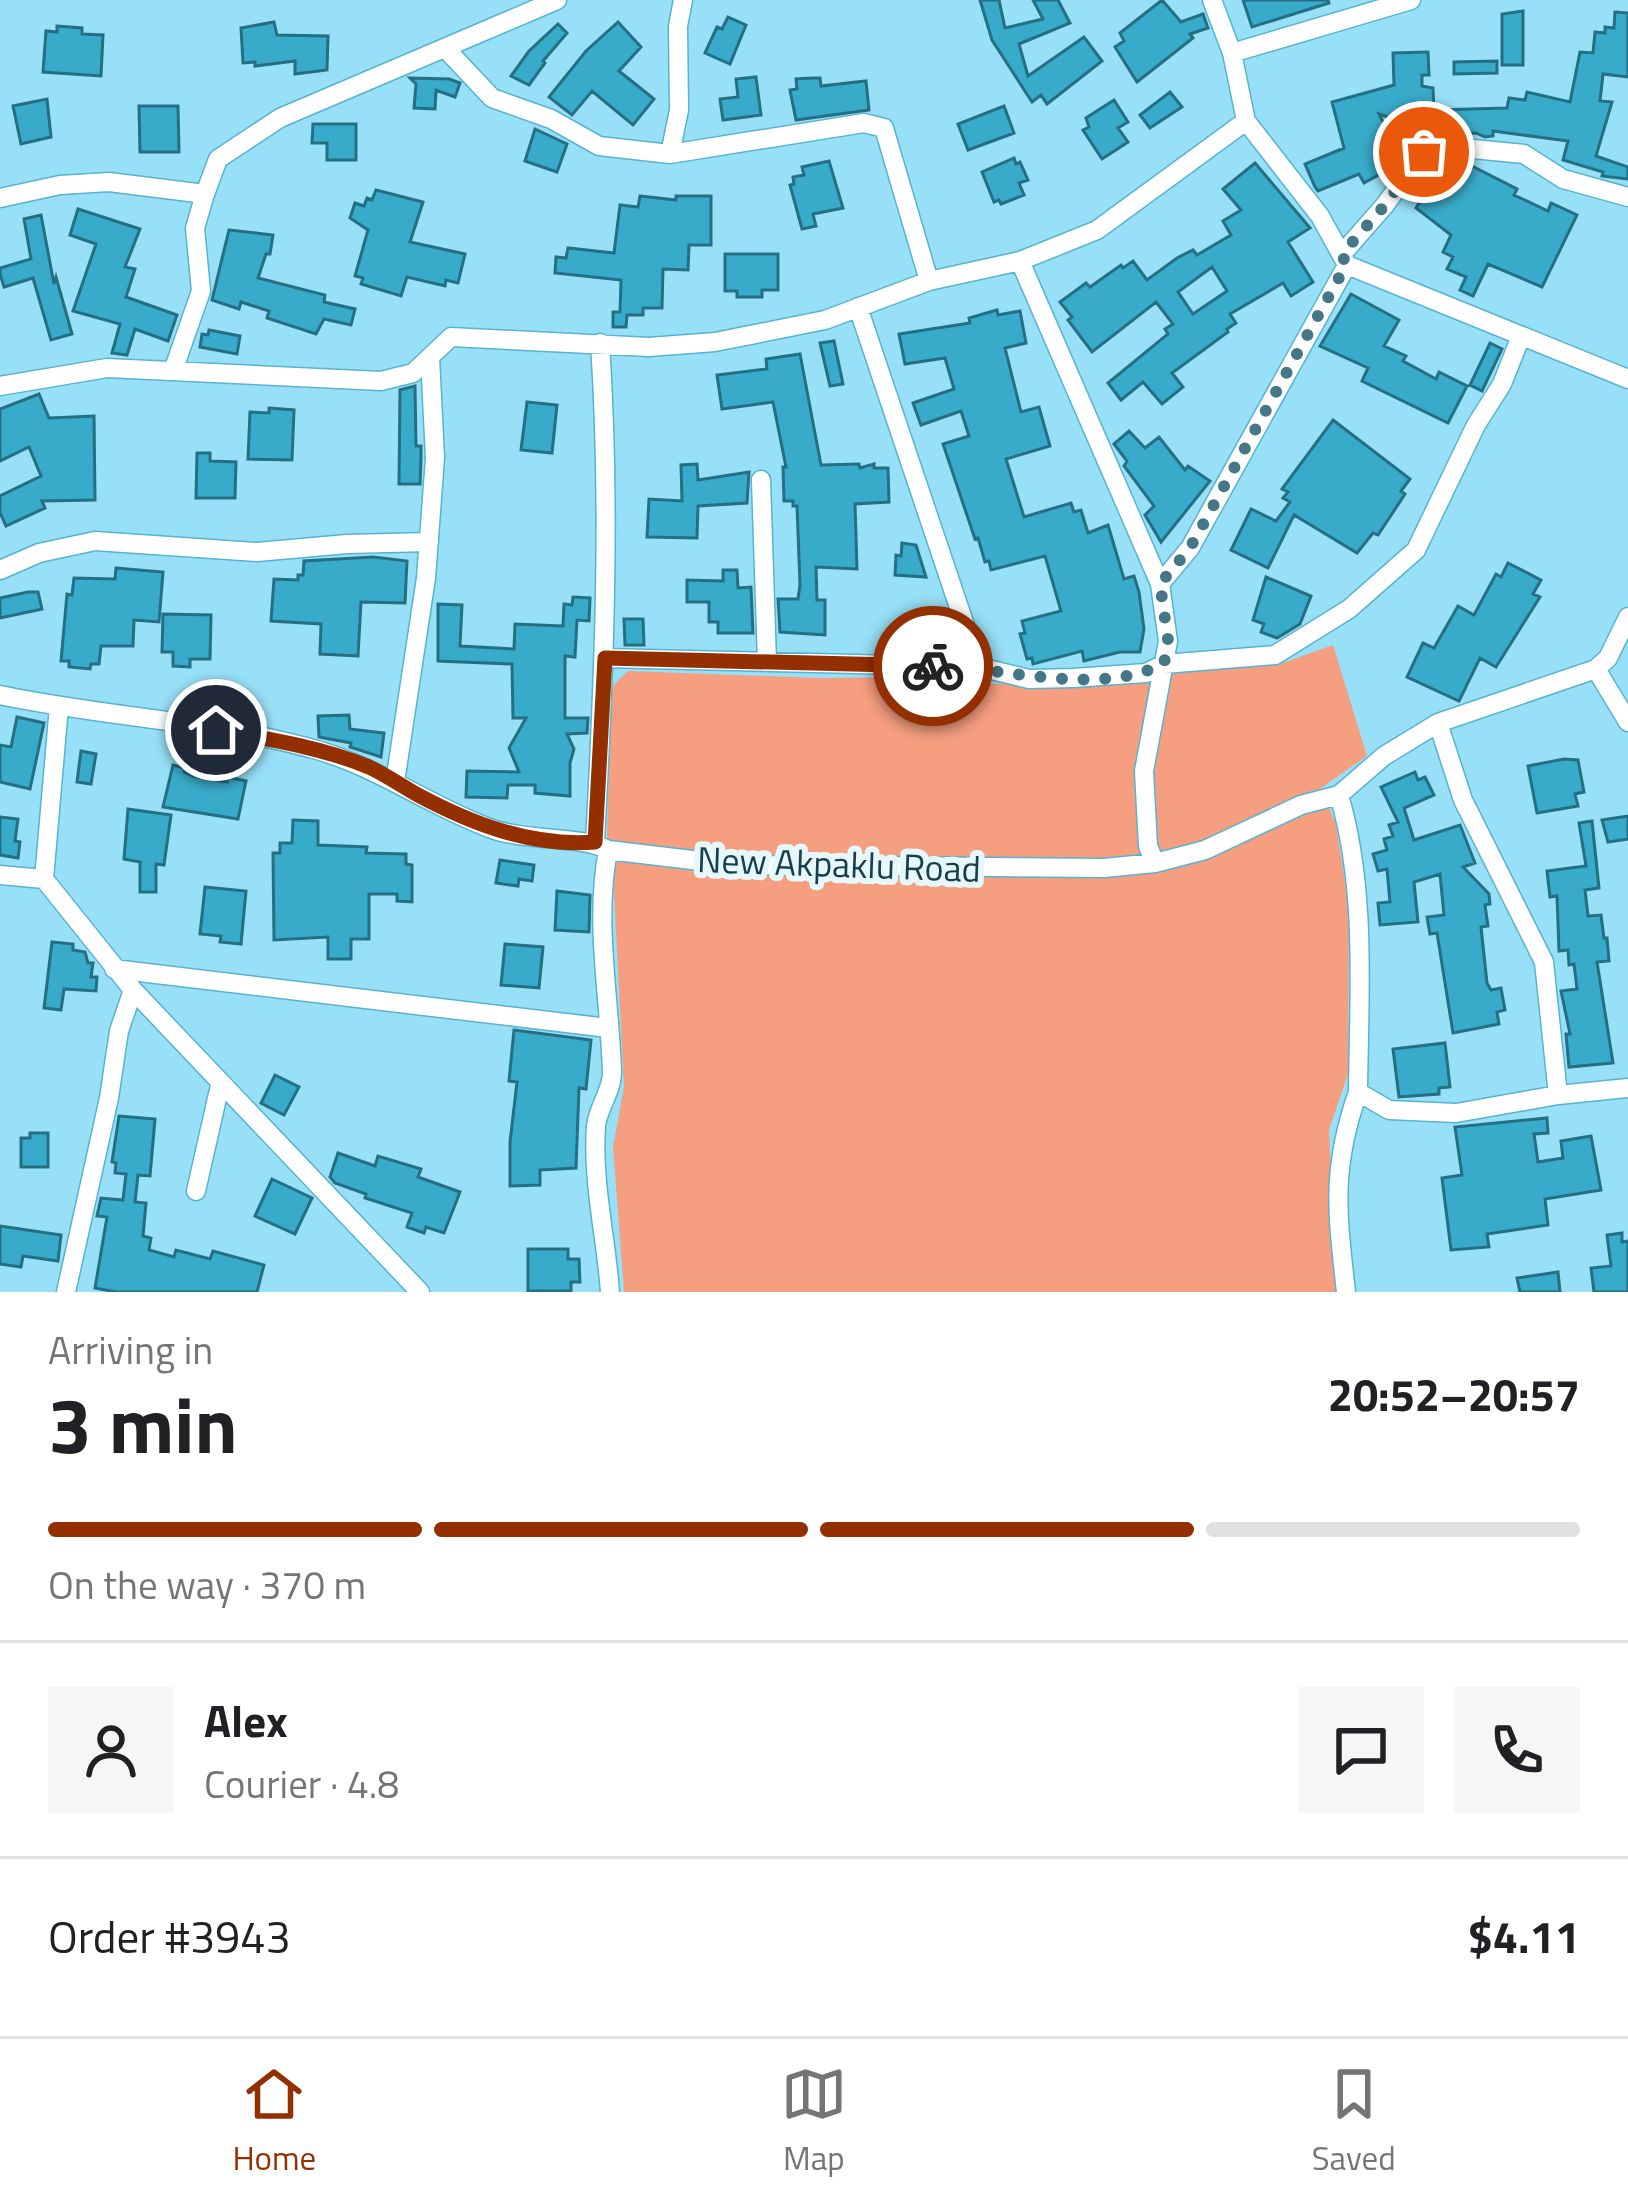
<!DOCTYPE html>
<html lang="en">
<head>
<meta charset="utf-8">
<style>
	:root { --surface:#fff; --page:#f6f6f6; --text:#202124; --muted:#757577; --line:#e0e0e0; --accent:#942f00 }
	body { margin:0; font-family:"Titillium Web",sans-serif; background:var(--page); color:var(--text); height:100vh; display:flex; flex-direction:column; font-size:45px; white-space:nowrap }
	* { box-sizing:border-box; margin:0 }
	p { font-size:39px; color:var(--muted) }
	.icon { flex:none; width:66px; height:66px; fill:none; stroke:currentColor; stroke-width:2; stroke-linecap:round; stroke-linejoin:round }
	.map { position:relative; height:1292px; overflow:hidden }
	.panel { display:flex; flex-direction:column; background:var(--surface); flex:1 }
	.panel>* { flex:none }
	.pin { position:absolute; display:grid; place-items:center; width:102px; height:102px; color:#fff; margin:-51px; border:6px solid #fff; border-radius:50%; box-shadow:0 3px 12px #0007 }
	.courier { position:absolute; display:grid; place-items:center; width:120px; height:120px; margin:-60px; border:9px solid #942f00; border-radius:50%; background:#fff; color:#222; box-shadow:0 3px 15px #0007 }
	.headline em { font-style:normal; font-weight:700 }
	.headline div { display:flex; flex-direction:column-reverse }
	.headline { display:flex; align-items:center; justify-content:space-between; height:204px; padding:0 48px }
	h1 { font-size:78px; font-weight:700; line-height:90px }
	.bar { display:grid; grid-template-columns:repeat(4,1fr); gap:18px 12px; align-content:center; height:144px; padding:0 48px }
	.bar i { height:15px; border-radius:9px; background:var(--line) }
	.bar .active { background:var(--accent) }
	.bar p { grid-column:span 4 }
	.line { display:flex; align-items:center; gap:30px; padding:0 48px; border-top:3px solid var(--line) }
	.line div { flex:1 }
	.round { display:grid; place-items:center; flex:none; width:126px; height:126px; border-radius:0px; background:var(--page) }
	.menu { display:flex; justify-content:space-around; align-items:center; height:168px; border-top:3px solid var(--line); background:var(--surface); font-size:33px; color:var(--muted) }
	.menu a { display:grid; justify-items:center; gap:6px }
	.menu .active { color:var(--accent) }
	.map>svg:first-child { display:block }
	.green { fill:#f69e80 }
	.building { fill:#39abca; stroke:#246f83; stroke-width:3; fill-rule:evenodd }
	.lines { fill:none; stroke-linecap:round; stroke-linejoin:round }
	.street-casing { stroke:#56b4d0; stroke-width:21 }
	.street { stroke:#fff; stroke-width:18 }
	.done { stroke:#447787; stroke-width:12; stroke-dasharray:0 21.6 }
	.route { stroke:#942f00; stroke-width:15 }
	.labels { text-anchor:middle; stroke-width:12; stroke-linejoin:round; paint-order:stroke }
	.street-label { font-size:36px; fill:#173f4b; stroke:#e7f8fd }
</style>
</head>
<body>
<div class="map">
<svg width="1628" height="1292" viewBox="0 0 1628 1292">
	<rect width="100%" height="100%" fill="#98e0f7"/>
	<path class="green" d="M1333,645L1367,756L1321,788L1336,825L1349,909L1348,1074L1329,1130L1336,1292H624L613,1147L624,1087L613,875L607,834L611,688L628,671L823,678L956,676L993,684L1131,679L1171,671L1283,663Z"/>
	<path class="building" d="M980,0H999L1005,28L1043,19L1033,0H1058L1070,23L1019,44L1028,76L1084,37L1102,61L1047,104L1041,95L1032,102L992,40Z
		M1162,0L1181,22L1203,14L1208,28L1190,34L1193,38L1137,82L1115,47L1124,41L1120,33Z
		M1243,0H1328L1329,3L1252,27Z
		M1523,11V65H1502V14Z
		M1615,12L1628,13V77L1603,74L1600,101L1612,102L1596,156L1628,167V179L1602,176L1603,172L1563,160L1568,141L1493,131V136L1485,137L1476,133L1437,134L1379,114L1402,158L1398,164L1364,183L1359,174L1318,191L1315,187L1305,164L1344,148L1332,102L1394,85L1393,53L1428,52L1429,75H1422V86L1433,88L1434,110L1507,108L1509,98L1525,100L1527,92L1570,102L1580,52L1593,53L1595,32L1605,33V27L1614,28Z
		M728,17L746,25L730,64L705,53L717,27L722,29Z
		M274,22L277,35L328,36L327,70L295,74V61L255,66V62L243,63L241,28Z
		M618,22L641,47L619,71L654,99L633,125L592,91L572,115L549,97L586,51Z
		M558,24L567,33L543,61L545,63L529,85L511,76L529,51Z
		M57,26L82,28V34L103,35L101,76L43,72L46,31L57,32Z
		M1497,61V73L1454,74V62Z
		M756,77L761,115L723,120L720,99L738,97L736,79Z
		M410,78L449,79L460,83L455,97L436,90L435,109L414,108L416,84Z
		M813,78H820L821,86L866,81L869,110L796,120L790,90L797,89L796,79Z
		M1170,92L1182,107L1150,128L1140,115Z
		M47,99L51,137L21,144L13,106Z
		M1114,100L1128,122L1118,128L1128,142L1102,159L1083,130L1089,127L1086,118Z
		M139,106H178L179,152H140Z
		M1004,106L1014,133L968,150L958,124Z
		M313,124H356V160H327V143H312Z
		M535,129L567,144L557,172L525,161Z
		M1014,158L1016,164L1020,162L1028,180L1019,183L1024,195L1001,204L999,200L994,202L982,172Z
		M829,161L843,208L813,214L816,226L802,229L790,185L794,184L793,177L804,175L802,167Z
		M1255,163L1310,228L1288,242L1313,282L1291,296L1283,283L1230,314L1236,323L1227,329L1228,332L1172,373L1183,387L1162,404L1143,382L1121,400L1108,383L1168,334L1165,329L1173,324L1156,302L1092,352L1068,320L1072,317L1060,302L1086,283L1090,287L1121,265L1123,268L1133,261L1147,280L1177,258L1193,250L1197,255L1231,235L1223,221L1241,210L1223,189ZM1212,267L1227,291L1193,314L1178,292Z
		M1466,163L1517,189L1514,195L1548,211L1551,203L1577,215L1542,287L1488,264L1473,296L1460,290L1466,277L1447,269L1453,257L1443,252L1451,235L1416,208L1444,164Z
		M376,190L423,202L410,242L465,254L458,283L446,280L445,286L407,277L401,296L361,284L363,278L355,276L368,230L350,218L355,203L364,206L367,198L372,200Z
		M640,196L676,200V196H711V245H689L688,270L663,269L662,308H643V315H627L626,327H613V312H620L621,280L555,273L556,257L566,258L568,248L614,253L620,205L638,207Z
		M78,209L140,229L125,267L135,269L126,297L177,315L168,341L135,329L127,355L112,353L120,324L73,311L96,244L70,235Z
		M41,215L54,284L56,277L72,334L51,340L33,278L4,287L0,274V268L31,259L24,219Z
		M229,230L273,235L270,254H266L258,278L325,295L324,302L355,309L351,325L324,319L316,334L267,318L269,311L241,302L239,309L212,300Z
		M725,254H778V290H762V297H737V291H725Z
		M1351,294L1399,320L1384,346L1406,356L1403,361L1436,379L1439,372L1467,386L1448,423L1362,381L1368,368L1320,346Z
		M997,310L998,315L1020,311L1026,343L1005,348L1021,412L1039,407L1050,446L1006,459L1024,517L1071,503L1074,512L1081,510L1088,533L1108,525L1124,579L1134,576L1139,592L1144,629L1140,652H1120L1084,661L1082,651L1033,664L1032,658L1027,659L1020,634L1025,633L1022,621L1061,611L1045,556L991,570L989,561L985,562L978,538L975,539L943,444L969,436L961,411L921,425L913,403L954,389L945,358L905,364L899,334L970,323L969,318Z
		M209,330L240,336L237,354L200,347L202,334L208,335Z
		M834,341L843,384L830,386L820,343Z
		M1490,343L1502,349L1482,391L1470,385Z
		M800,354L821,465L859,464L860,468L874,464V468H888L889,502L855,504L857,569L816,567L817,600H825V635L780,632L778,599H798L800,585L797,506H793V501H784L783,467H786L773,402L722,409L717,375L767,369L766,359Z
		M415,386L416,446H421V458L420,484H399L400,390Z
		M39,394L49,418L94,416L95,500L42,501L45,508L6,526L0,513V496L41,476L29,447L0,461V409Z
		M527,402L557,405L552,453L521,450Z
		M269,408L294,410L292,460L248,459L250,412L269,413Z
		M1333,420L1410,479L1401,491L1405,494L1378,535L1373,533L1357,553L1294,515L1268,568L1231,550L1251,509L1276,521L1290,502L1283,498L1288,492L1282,489Z
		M1129,431L1145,448L1159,437L1185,470L1188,466L1210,481L1161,542L1145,515L1154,506L1124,466L1127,461L1114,444Z
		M197,453H210V461L236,462L235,498H196Z
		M697,464L698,480L749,472L747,503L698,506L697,538L647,537L649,499L682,501L681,465Z
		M902,543L916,545L926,577L895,575L896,555L901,556Z
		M373,557L407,561L405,603L361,602L358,656L320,654L321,624L271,621L274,579L298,580V575H303L304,561Z
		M1508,563L1541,580L1533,594L1540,597L1496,667L1480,658L1459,701L1407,677L1423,643L1434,648L1458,606L1474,615L1496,574L1501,577Z
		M116,568L163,572L159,622L134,620L133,646H101L99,664H91L90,669L69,667V661H61L67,594L72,595L74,578L115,579Z
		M723,570H737L738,588L751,587L753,633H718V622H709V602H687V580L723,581Z
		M1266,577L1311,596L1300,624L1277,638L1261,632L1264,624L1253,620Z
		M28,592H38L42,609L0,618V598Z
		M573,597L590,598L589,621L577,620L575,657L565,656V718H588L587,733L567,734L574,749L570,763V796L535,793V785H508L507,798L466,797L467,771L519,772L509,748L526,718H513L512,664L438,661V604L462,605L460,646L514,649L515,624L563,626L564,604L572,605Z
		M163,614L211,615L210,659H190V667L173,666V652H162Z
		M624,619H643L644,645H625Z
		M349,715L350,729L384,733L381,757L350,747L351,743L319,737L318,716Z
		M17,717L44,723L30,789L0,782V745L11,747Z
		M81,751L96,754L91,784L77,782Z
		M1564,759L1578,760L1584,792L1575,794L1578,806L1537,813L1528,766Z
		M173,765L185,768L184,772L193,776L227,782L228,777L246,781L238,819L163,807Z
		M1415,772L1418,780L1425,777L1434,795L1404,808L1414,840L1460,825L1475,863L1463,867L1489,894L1490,904L1485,905L1488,926L1481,927L1487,983L1491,990L1501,988L1505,1010L1497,1012L1499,1024L1453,1033L1437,933L1430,934L1427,917L1444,915L1440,874L1414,882L1418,922L1380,925L1378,903L1390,902L1387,869L1378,871L1373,854L1387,850L1384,839L1393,836L1389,825L1398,822L1381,787Z
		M128,809L171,815L164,865L156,864V892H140V862L124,859Z
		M1628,816V839L1608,842L1602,820Z
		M0,817L18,819L15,841L20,842L18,858L0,855Z
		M293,820L318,821V845L367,847L366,853L406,854V864L412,865V902L397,901V894H369V939H351V959H328V937L274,940L273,853H280V843H292Z
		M1592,821L1599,888L1585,890L1588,916L1601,915L1604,938H1607L1609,961L1597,962L1613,1063L1569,1067L1566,1034H1570L1561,991L1577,989L1574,964L1569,965L1568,950L1559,951L1557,896L1550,897L1547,871L1586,866L1579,823Z
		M500,860L534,865L532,881L519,879L518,886L496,883Z
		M205,887L246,891L241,944L220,942L221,936L200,934Z
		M557,891L590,895L589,932L555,930Z
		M52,942L73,944V950L85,952L88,963H93L91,977H97L96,991L64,989L61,1010L44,1008Z
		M505,944L543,947L539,988L501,985Z
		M514,1030L591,1040L586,1089L579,1088L576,1168L540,1170V1185L510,1186V1142L517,1082L509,1081Z
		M1445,1043L1450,1087L1439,1088V1094L1399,1097L1393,1049Z
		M275,1075L299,1087L284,1115L261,1103Z
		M119,1116L155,1119L150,1176L138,1175L135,1202L146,1203L143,1236L151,1238L149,1250L174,1257L176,1250L210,1259L213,1251L264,1265L257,1292H116L95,1288L107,1217L97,1216L101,1198L123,1200L126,1174L115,1173L116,1163L112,1162Z
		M1547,1118L1548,1133L1534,1134L1538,1162L1563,1158L1561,1141L1591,1136L1601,1190L1545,1199L1548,1225L1487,1234L1489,1247L1451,1250L1442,1178L1462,1175L1455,1127Z
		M30,1133H48V1167H21V1138H30Z
		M338,1153L375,1166L378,1156L421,1169L418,1177L460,1192L444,1233L426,1227L424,1233L407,1227L412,1213L365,1198L366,1194L335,1183L330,1177Z
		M272,1179L312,1198L295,1234L255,1216Z
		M0,1226L61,1235L58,1261L23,1256L21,1267L0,1264Z
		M1622,1233V1242L1628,1241V1292H1594L1591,1268L1611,1266L1607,1235Z
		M528,1249H568V1259H579L580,1282H571V1291H528Z
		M1558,1272L1560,1292H1520L1517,1278Z"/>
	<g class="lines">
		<g class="street-casing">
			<path id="street" d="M1212,0L1232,53L1246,121L1320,216L1347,265L1628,379
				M445,48L492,98L551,119L599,146L670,154L864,123L884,128L929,281
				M1232,53L1411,0
				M670,154L679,110L678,26L683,0
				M0,198L60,185L109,182L205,194L218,159L280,118L557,0
				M1342,254L1385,205L1424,151L1473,149L1524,154L1563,179L1628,197
				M1020,261L1160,584
				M858,307L979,667
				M173,371L201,291L195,228L205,194
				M0,386L107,368L381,381L413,373L451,337L649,347L715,342L825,320L929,281L1020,261L1097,230L1246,121
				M761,480L767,662
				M0,570L39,553L95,541L257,552L347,544L429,542
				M605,658L979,667L1029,679L1073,678L1146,673L1164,664L1275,655L1349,609L1416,550L1476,425L1502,384L1521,336
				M1596,669L1628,722
				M0,695C104,717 214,721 317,750C380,768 431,807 492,829C524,841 585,836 608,850L734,865L1104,868L1155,863L1205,850L1301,805L1339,795L1384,756L1438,723L1596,669L1608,658L1628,617
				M59,706L44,879L133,990L420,1292
				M1438,723L1463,800L1544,962L1558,1095
				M395,782L426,578L435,458L430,357
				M1339,795C1367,890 1359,994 1358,1092L1389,1110L1456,1113L1558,1095L1628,1088
				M595,842C604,675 611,509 600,343
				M608,850C594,925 610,998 612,1073C612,1091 598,1107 596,1126C592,1182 606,1236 610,1292
				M1155,863L1148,846L1144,771L1168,641L1160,584L1190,548L1347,265
				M0,875L44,879
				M114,969L608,1028
				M196,1191L220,1085
				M66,1292L109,1098L119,1031L133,990
				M1346,1292C1337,1212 1331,1169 1358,1092"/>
		</g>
		<use href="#street" class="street"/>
	</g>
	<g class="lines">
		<path class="done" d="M933,666C1006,667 1094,697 1164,664L1168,640L1160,584L1190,548L1346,265L1342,254L1385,205L1424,152"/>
		<path class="route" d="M216,730C268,739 321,747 369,767C386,775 402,786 418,795C472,824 532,847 595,842L605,658L933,666"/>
	</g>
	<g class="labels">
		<g class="street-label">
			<text transform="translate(839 864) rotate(2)" y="13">New Akpaklu Road</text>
		</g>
	</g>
</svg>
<div class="pin" style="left:1424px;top:152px;background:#ea580c"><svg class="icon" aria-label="bag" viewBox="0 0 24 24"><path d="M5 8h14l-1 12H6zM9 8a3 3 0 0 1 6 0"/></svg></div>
<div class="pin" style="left:216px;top:730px;background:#1f2937"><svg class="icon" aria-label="home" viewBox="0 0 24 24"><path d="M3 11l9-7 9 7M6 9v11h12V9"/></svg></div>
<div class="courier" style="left:933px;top:666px"><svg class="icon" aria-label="bike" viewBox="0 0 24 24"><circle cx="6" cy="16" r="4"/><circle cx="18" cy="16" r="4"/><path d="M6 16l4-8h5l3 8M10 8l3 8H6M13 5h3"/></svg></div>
</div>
<section class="panel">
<div class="headline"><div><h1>3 min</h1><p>Arriving in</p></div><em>20:52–20:57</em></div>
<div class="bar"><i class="active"></i><i class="active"></i><i class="active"></i><i></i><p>On the way · 370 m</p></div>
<div class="line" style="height:216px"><a class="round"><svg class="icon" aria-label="person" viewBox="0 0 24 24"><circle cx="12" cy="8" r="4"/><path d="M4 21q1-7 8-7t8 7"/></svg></a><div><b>Alex</b><p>Courier · 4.8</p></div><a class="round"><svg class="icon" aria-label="chat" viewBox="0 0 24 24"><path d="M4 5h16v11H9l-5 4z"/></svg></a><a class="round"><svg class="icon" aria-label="phone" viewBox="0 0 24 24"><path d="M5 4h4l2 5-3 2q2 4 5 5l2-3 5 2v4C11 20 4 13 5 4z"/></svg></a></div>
<div class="line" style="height:156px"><div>Order #3943</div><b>$4.11</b></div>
</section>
<nav class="menu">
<a class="active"><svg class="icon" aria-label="home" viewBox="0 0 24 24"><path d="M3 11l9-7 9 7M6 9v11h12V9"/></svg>Home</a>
<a><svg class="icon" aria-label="map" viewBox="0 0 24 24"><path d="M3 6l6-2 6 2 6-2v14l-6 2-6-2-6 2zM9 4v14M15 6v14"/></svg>Map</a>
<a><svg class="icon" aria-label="saved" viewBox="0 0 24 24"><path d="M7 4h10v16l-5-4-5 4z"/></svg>Saved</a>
</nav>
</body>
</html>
